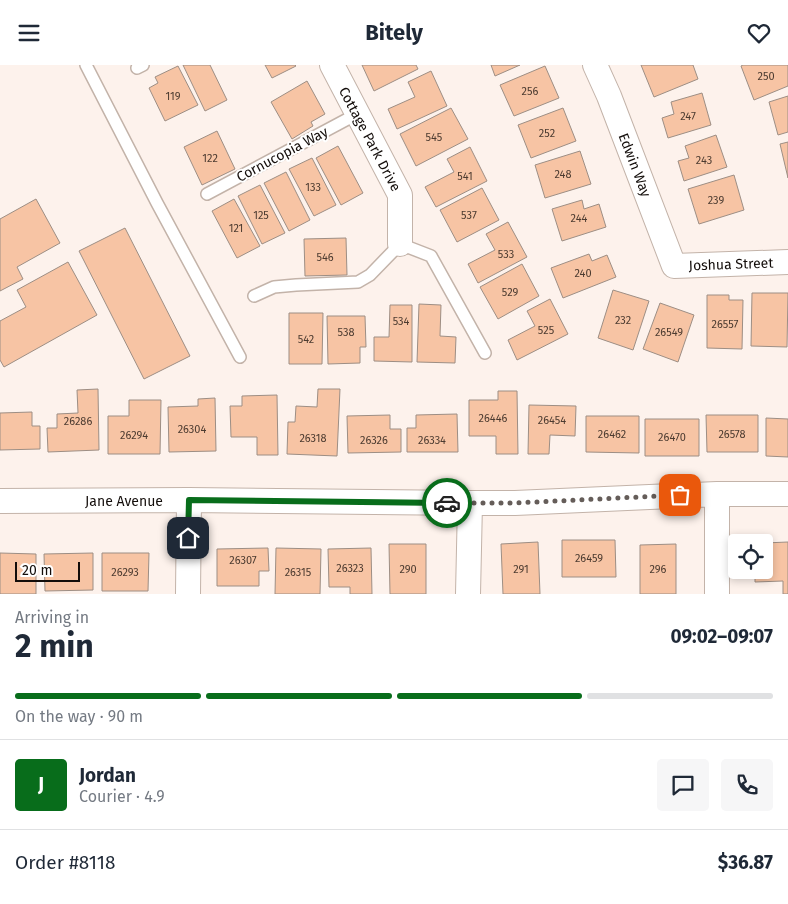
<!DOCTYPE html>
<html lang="en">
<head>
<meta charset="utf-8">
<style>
	:root { --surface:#fff; --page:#f6f6f7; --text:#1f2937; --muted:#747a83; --line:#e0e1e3; --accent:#086d1b }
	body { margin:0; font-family:"Fira Sans",sans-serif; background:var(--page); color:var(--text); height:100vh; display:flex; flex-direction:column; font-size:19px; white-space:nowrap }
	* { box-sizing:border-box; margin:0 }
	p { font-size:16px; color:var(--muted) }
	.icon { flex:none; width:28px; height:28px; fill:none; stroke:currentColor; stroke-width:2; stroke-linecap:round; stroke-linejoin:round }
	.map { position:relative; height:529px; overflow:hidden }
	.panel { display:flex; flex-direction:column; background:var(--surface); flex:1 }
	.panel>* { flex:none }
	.buttons { position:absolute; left:728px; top:469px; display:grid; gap:10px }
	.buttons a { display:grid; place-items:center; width:45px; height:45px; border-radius:5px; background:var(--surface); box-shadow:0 2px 8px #0003; font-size:25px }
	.scale { position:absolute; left:15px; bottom:12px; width:65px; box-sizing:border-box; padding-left:5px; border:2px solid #130d0a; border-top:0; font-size:14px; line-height:18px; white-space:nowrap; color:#130d0a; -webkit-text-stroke:4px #fff; paint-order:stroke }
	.pin { position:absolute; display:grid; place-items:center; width:42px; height:42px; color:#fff; margin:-21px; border-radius:10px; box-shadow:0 2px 8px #0006 }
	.courier { position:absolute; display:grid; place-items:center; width:50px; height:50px; margin:-25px; border:4px solid #086d1b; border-radius:50%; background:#fff; color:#222; box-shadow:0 1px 6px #0007 }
	.headline em { font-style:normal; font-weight:700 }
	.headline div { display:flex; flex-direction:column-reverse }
	.headline { display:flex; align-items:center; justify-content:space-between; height:85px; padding:0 15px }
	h1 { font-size:32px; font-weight:700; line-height:38px }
	.bar { display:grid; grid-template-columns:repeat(4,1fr); gap:8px 5px; align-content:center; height:60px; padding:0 15px }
	.bar i { height:6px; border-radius:4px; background:var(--line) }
	.bar .active { background:var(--accent) }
	.bar p { grid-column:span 4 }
	.line { display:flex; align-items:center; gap:12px; padding:0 15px; border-top:1px solid var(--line) }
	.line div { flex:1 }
	.round { display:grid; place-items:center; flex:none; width:52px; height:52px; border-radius:5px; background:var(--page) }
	header { display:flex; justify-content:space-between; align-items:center; height:65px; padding:0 15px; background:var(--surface); font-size:22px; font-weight:700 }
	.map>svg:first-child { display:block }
	.building { fill:#f7c4a4; stroke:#9d8e84 }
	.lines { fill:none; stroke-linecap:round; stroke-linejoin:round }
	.lane-casing { stroke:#c3b3a9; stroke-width:14 }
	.street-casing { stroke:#c3b3a9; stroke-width:26 }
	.lane { stroke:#fff; stroke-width:11 }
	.street { stroke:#fff; stroke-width:24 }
	.done { stroke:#655d59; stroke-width:5; stroke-dasharray:0 9 }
	.route { stroke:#086d1b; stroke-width:6 }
	.labels { text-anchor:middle; stroke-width:4; stroke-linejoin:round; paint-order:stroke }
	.number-label { font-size:11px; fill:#4c3b30 }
	.street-label { font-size:14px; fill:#130d0a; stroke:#fff }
</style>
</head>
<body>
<header><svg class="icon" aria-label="menu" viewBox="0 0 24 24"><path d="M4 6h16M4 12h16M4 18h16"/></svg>Bitely<svg class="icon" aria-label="heart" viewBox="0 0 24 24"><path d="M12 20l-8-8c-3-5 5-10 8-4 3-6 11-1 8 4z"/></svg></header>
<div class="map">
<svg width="788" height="529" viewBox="0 0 788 529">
	<rect width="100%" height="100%" fill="#fdf2ec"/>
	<path class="building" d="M183,0H210L227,35L205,46Z
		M265,0H295L296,1L272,13Z
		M362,0H416L418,4L374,26Z
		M491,0H520L495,11Z
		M641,0H693L698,14L654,32Z
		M743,0H788V21L754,35L741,1Z
		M178,1L198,40L165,56L149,23L158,18L155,12Z
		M545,1L559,33L514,51L500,20Z
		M431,6L447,41L397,64L388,44L415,32L408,17Z
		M307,16L325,49L311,57L313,61L292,74L271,37Z
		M702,28L711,60L668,73L662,53L674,49L671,37Z
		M788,31V67L778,70L769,37Z
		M451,43L468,74L416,101L400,69Z
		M563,43L576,76L531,93L518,60Z
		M217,66L235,104L202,120L184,82Z
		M716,70L727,102L684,116L678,96L689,93L685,81Z
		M788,77V113L780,79Z
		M338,81L363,128L341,140L316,93Z
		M470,82L487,116L436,142L425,122L454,107L447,94Z
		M580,86L591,119L545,133L535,100Z
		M312,93L336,140L314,151L289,104Z
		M286,107L310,155L289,166L264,118Z
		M734,110L744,145L699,159L688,124Z
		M260,120L285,168L262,179L238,131Z
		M482,123L499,155L457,177L440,145Z
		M36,134L60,178L17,202L23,214L0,226V154Z
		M234,134L260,181L237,193L212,146Z
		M582,135L584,144L599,139L606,162L562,176L552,144Z
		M508,157L527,192L478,218L468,199L495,185L486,169Z
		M125,163L190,291L144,314L79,186Z
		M346,173L347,210L305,211L304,174Z
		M589,189L592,196L607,190L616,212L563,233L551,203Z
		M68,197L97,250L4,302L0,295V256L26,242L17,225Z
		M522,199L539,231L498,254L480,222Z
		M613,225L649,236L633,285L598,273Z
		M752,228H788L787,282L751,281Z
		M707,230H729V235H743L742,284L707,283Z
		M550,234L568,269L517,295L508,275L535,261L527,246Z
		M660,238L694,250L678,297L643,284Z
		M419,239L441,240L440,271L456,272L455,298L417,297Z
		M390,240H412V297L374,296V272H389Z
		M289,248H323L322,299H289Z
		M327,251H365L366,282H360V298L328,299Z
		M98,324L99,385L48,387L47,363H57V349L78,348L77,325Z
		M318,324H340L337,391L287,389L288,357H295L296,341L317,342Z
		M498,326H517L518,389H496V371H469V335H498Z
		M277,330L278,390H257V372H231L230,341H242V331Z
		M215,333L216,386L169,387L168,342L198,341V334Z
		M129,335H161L160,389H108V351H129Z
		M529,340L576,341L575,371L550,370L549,389H528Z
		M32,347V361H40V384L0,385V348Z
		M457,349L458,387H407V363H416V350Z
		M390,350V364H401V387L348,388L347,351Z
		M706,350H758V387H707Z
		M586,351H639V388L586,387Z
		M766,353L788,354V392L766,391Z
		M645,354H699V391H645Z
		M562,475H615L616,512H562Z
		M538,477L540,529H503L501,479Z
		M788,477V529H783V516L755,517V505H764V478Z
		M389,479H426V529H390Z
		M676,479V529H640V480Z
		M268,483L269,506H259V521H217V484Z
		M276,483L321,484L320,529H275Z
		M371,483L372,529H350V522H329L328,484Z
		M0,488L36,489V529H0Z
		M93,488V525L45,526L44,489Z
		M102,488H149L148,526H102Z"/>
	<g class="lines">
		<g class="lane-casing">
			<path id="lane" d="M86,0L157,138L240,292
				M137,3L143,0
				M207,129L357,49
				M254,231L274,222L296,220L358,217L370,210L400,179L431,191L485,288"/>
		</g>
		<g class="street-casing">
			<path id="street" d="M332,0L400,130V179
				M595,0L609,31L674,201L788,197
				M717,429V529
				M0,436L189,435L470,438H515L717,429H788
				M188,529L189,435
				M468,529L470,438"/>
		</g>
		<use href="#lane" class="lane"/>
		<use href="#street" class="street"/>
	</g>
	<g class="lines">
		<path class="done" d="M447,438H515L680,430"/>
		<path class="route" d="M188,473L189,435L447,438"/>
	</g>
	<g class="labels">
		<g class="number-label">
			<text x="766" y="15">250</text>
			<text x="530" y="30">256</text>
			<text x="173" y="35">119</text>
			<text x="688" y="55">247</text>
			<text x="547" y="72">252</text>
			<text x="434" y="76">545</text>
			<text x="210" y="97">122</text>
			<text x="704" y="99">243</text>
			<text x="563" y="113">248</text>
			<text x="465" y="115">541</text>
			<text x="313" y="126">133</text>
			<text x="716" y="139">239</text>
			<text x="261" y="154">125</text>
			<text x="469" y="154">537</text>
			<text x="579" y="157">244</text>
			<text x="236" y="167">121</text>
			<text x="506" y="193">533</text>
			<text x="325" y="196">546</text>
			<text x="583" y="212">240</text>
			<text x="510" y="231">529</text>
			<text x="623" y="259">232</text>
			<text x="401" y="260">534</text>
			<text x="725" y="263">26557</text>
			<text x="546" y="269">525</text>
			<text x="346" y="271">538</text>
			<text x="669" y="271">26549</text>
			<text x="306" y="278">542</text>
			<text x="493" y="357">26446</text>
			<text x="552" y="359">26454</text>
			<text x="78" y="360">26286</text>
			<text x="192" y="368">26304</text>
			<text x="612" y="373">26462</text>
			<text x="732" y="373">26578</text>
			<text x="134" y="374">26294</text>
			<text x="672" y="376">26470</text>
			<text x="313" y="377">26318</text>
			<text x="374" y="379">26326</text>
			<text x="432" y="379">26334</text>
			<text x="589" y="497">26459</text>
			<text x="243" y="499">26307</text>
			<text x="350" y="507">26323</text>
			<text x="408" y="508">290</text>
			<text x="521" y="508">291</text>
			<text x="658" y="508">296</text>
			<text x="125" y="511">26293</text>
			<text x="298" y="511">26315</text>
		</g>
		<g class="street-label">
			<text transform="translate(370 74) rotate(62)" y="5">Cottage Park Drive</text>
			<text transform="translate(282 89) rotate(-28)" y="5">Cornucopia Way</text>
			<text transform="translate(635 100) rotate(69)" y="5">Edwin Way</text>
			<text transform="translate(731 199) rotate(-2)" y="5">Joshua Street</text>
			<text x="124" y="441">Jane Avenue</text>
		</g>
	</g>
</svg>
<div class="buttons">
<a><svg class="icon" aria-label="locate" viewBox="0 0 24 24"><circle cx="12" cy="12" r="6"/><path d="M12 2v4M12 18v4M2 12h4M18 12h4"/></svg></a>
</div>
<div class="scale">20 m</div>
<div class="pin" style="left:680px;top:430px;background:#ea580c"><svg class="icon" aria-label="bag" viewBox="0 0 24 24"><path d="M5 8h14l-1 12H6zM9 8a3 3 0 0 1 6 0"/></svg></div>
<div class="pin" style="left:188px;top:473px;background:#1f2937"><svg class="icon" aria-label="home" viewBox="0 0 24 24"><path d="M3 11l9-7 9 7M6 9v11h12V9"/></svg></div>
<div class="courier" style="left:447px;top:438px"><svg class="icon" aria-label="car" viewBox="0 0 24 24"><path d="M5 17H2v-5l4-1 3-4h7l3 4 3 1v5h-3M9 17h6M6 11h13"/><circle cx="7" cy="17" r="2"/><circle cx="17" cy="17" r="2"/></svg></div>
</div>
<section class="panel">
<div class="headline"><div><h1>2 min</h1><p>Arriving in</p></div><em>09:02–09:07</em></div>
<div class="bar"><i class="active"></i><i class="active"></i><i class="active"></i><i></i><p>On the way · 90 m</p></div>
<div class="line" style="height:90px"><b class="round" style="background:var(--accent);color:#fff">J</b><div><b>Jordan</b><p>Courier · 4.9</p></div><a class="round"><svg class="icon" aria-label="chat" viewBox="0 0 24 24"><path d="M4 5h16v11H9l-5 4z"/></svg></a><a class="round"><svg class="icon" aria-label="phone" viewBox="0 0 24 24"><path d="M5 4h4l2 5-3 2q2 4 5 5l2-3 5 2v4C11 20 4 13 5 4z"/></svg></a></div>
<div class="line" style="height:65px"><div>Order #8118</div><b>$36.87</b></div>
</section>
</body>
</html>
